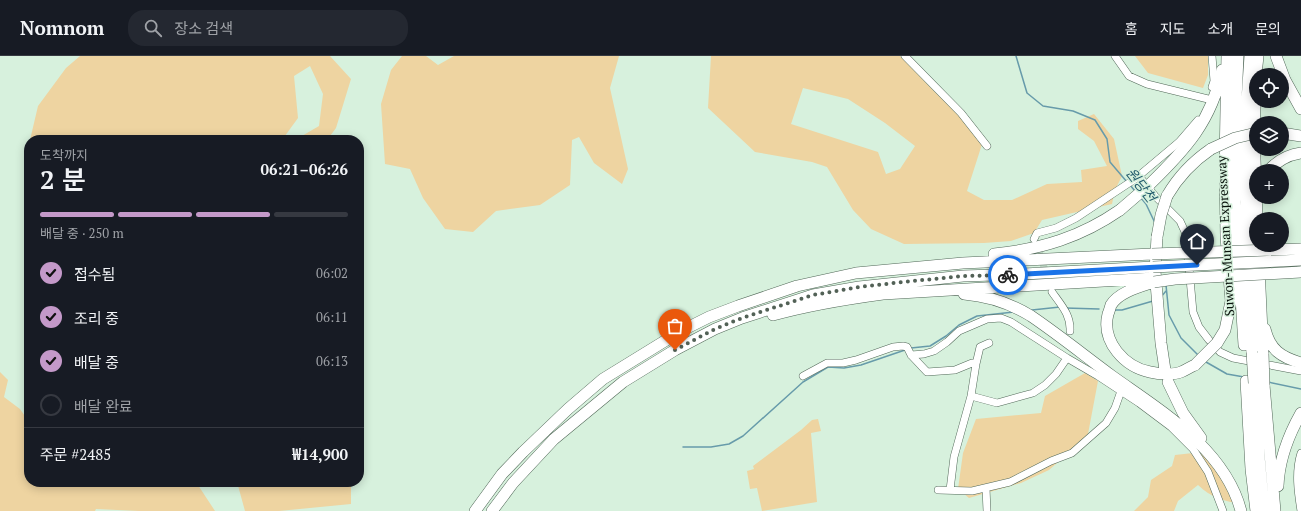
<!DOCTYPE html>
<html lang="ko">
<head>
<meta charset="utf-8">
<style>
	:root { --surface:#171b24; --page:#242831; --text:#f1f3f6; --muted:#9ea1a6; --line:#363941; --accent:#c499c9 }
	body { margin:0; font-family:"PT Serif","Noto Sans KR",serif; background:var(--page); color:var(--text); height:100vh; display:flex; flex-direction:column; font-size:15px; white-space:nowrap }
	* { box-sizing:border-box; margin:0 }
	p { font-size:13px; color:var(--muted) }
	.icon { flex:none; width:22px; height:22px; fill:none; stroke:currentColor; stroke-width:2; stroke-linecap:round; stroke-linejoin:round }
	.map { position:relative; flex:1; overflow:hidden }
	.side { position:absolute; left:24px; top:79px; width:340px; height:352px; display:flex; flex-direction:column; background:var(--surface); border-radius:16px; box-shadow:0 2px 10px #0003 }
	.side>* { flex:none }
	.fabs { position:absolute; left:1249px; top:12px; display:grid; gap:8px }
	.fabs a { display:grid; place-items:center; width:40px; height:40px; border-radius:50%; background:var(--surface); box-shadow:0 2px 10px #0003; font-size:20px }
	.pin { position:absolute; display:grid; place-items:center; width:34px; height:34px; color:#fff; margin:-41px -17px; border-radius:50% 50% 50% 0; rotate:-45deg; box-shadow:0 0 4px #0007 }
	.pin .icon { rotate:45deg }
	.courier { position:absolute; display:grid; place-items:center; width:40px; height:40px; margin:-20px; border:3px solid #1a73e8; border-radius:50%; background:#fff; color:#222; box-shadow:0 1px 5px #0007 }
	.summary em { font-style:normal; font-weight:600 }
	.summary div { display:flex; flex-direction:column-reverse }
	.summary { display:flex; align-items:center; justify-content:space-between; height:68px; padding:0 16px }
	h1 { font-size:26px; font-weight:600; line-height:30px }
	.bar { display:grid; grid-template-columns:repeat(4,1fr); gap:6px 4px; align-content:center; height:48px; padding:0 16px }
	.bar i { height:5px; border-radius:3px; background:var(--line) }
	.bar .selected { background:var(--accent) }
	.bar p { grid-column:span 4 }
	.line { display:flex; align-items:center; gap:10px; padding:0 16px; border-top:1px solid var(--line) }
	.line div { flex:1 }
	ol { padding:0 16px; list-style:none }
	li { display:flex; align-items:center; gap:12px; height:44px }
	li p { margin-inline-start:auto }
	li .icon { padding:4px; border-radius:50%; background:var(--accent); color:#111; stroke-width:4 }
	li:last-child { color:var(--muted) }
	li i { width:22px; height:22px; border:2px solid var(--line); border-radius:50% }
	header { display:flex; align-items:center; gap:24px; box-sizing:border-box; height:56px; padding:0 20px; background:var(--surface); border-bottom:1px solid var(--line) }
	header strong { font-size:19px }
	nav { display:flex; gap:22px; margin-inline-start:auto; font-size:14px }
	.search { width:280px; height:36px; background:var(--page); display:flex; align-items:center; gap:10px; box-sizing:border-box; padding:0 14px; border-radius:16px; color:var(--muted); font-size:15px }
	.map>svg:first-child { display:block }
	.green { fill:#eed4a1; fill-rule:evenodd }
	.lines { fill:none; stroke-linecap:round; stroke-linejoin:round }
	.stream { stroke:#679baa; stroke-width:1.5 }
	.minor-tunnel { stroke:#b8d0be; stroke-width:7; stroke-dasharray:7 3.5; stroke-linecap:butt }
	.minor-casing { stroke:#516858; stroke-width:8 }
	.highway-casing { stroke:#516858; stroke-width:12 }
	.minor { stroke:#fff; stroke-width:7 }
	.highway { stroke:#fff; stroke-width:11 }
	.highway-bridge-casing { stroke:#516858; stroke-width:12; stroke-linecap:butt }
	.highway-bridge { stroke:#fff; stroke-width:11 }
	.done { stroke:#526156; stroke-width:4; stroke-dasharray:0 7.2 }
	.route { stroke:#1a73e8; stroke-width:5 }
	.labels { text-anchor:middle; stroke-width:3; stroke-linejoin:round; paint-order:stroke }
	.street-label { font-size:13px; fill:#0a130d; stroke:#d7f1dd }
	.water-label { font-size:14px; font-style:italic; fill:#225b6c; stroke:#d7f1dd }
</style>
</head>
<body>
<header>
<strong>Nomnom</strong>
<div class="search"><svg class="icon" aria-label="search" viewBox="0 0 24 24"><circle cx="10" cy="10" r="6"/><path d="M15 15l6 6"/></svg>장소 검색</div>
<nav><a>홈</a><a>지도</a><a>소개</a><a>문의</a></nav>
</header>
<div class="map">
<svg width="1301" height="455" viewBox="0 0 1301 455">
	<rect width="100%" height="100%" fill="#d7f1dd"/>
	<path class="green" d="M80,0H330L351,23L336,72L327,84H295L319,70L323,38L310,10L294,20L298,62L282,84H30L38,50L66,12Z
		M402,0H426L438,9L454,0H619L610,32L628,113L622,128L594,107L579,81L572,84L570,129L540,149L496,155L473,176L445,173L423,142L410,113L385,108L381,48L391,14Z
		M711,0H900L934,35L984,82L967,135L984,144H1012L1047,128L1082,126L1081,114L1107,110L1094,85L1078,73V65L1094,58L1114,83L1122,120L1115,134L1112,148L1042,164L1034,177L1011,185L984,187L904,188L871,173L853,154L827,111L812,106L755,96L708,52ZM803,32L848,43L885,67L915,90L900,113L886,118L878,96L791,68Z
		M1135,0H1208V19L1203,32L1148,17Z
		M0,316L8,324L4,341L20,353L29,366V426H196L215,455H139L96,453L95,455H0Z
		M1085,317L1098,325L1088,378L1081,386L1049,414L1021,427L969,442L958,433L963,397L976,363L1041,357L1045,340Z
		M818,363L821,375L811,377L817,446L762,455L757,432L750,433L747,415L754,413L753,410L801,374L812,364Z
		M1193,397L1207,398L1240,448C1222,444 1212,442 1198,429L1178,445L1174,455H1134L1148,441L1151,424L1172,410L1175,399Z
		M237,426H351V448L279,455H245Z"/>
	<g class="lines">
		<path class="stream" d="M1016,0L1027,37L1043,50L1073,55L1095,64L1107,83L1110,106L1127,126
			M1130,129L1135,135
			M1141,142L1146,148L1155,167
			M1166,229L1169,259L1181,282L1198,299
			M1161,241L1166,235
			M1065,252L1099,253
			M1032,254L1060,251
			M1114,254H1122L1153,245
			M911,292L930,290L946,280L959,269L977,260L1014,256
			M1206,306L1227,318L1244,321
			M1268,326L1301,333
			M683,391H711L729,388L743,380L803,326L828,311L844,312L861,309L905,294"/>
		<path class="minor-tunnel" d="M1036,187L1051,232"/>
		<g class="minor-casing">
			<path id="minor" d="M905,0L961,57L987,90
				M1115,0L1129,20L1147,28L1208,43
				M1212,31L1214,25L1212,0
				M1139,120L1155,140L1180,165L1186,178L1193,256L1199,271L1209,284L1220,296L1233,302L1301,315
				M1034,183L1037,177L1056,172L1076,162L1135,123L1179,86L1198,64
				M1052,236C1061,249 1071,259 1070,275
				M911,299L924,298L934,295L947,286L959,275L987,263L1001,262L1011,266L1067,302L1098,320L1139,347L1171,371L1193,393L1208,416L1223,455
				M803,320L827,307H843L856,304L893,291L903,290L907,291L911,299L927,316L955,314L972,307L976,308
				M971,340L997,347L1033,337L1045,329L1056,318L1067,302
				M986,432L987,455
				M938,434L972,435L1010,426L1051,405L1072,397L1106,367L1115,352L1121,335
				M950,434L954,401L971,340L976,308L980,291L989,287
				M1301,455C1298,436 1295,416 1301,397"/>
		</g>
		<g class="highway-casing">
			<path id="highway" d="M1238,0L1235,67V146L1244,289
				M1250,0L1245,73V118L1252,296
				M1276,0L1285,24L1301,53
				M1256,19L1258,0
				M1256,26L1254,74L1257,163
				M1282,77L1301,80
				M1268,115C1277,105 1287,99 1301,97
				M1149,129C1185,94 1212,65 1222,14
				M1167,140C1178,121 1192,106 1211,93
				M1157,181L1155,215L1161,287L1165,314
				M1258,189L1263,298
				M994,198C1042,193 1081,181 1120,154
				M1154,226C1139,231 1119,236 1111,249C1110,252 1109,256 1108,258C1101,286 1125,311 1150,316C1159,318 1173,319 1181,316C1186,314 1190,311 1195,309
				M964,238C988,240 1010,247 1031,260C1059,279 1085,300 1112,320C1161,355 1225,393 1241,455
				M773,259C809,249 846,243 883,238L1154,222
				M1265,273C1270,294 1281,301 1301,307
				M1217,287L1225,274L1231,245L1226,180L1225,108L1227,0
				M1246,325L1251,413L1256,455
				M1168,326L1183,357L1201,382
				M1254,328L1259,400L1264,455
				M1264,329L1275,455
				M1278,430C1279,404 1288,380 1301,357
				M475,455L502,418L523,396L568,353L603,323L681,275L709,261L738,250L797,230L856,217L963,207L1152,198
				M492,455L513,427L554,383L623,326L675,294L715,273L742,262L813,239L859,231L963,220L1024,218L1153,211"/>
		</g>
		<use href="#minor" class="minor"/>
		<use href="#highway" class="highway"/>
		<g class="highway-bridge-casing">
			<path id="highway-bridge" d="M1211,93L1235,82L1256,77
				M1120,154L1149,129
				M1157,181L1161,159L1167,140
				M1152,198L1301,193
				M1153,211L1301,204
				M1154,226L1175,223L1301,216
				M1252,296L1254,327
				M1263,298L1264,329
				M1195,309L1217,287"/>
		</g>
		<use href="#highway-bridge" class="highway-bridge"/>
	</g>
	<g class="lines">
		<path class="done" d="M675,294L715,273L742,262L813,239L859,231L903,226L964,220L1008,219"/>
		<path class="route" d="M1008,219L1197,209"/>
	</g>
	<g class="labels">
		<g class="street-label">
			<text transform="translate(1225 180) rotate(-93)" y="5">Suwon-Munsan Expressway</text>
		</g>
		<g class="water-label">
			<text transform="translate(1141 129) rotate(52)" y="5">원당천</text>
		</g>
	</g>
</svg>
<div class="fabs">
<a><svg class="icon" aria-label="locate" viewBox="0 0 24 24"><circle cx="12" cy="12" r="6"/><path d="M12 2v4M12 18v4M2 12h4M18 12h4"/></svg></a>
<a><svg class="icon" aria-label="layers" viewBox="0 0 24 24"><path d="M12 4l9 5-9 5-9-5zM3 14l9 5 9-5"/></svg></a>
<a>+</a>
<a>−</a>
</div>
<div class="pin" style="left:675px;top:294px;background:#ea580c"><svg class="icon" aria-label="bag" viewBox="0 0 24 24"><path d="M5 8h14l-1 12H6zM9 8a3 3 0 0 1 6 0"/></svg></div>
<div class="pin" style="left:1197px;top:209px;background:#1f2937"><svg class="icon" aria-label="home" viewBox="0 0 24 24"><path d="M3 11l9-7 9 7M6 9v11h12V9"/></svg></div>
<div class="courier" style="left:1008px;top:219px"><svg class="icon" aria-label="bike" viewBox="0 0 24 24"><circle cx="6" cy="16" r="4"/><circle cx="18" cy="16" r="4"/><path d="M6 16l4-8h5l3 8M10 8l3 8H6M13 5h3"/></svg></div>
<section class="side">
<div class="summary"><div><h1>2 분</h1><p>도착까지</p></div><em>06:21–06:26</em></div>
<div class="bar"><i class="selected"></i><i class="selected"></i><i class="selected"></i><i></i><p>배달 중 · 250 m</p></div>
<ol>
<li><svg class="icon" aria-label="check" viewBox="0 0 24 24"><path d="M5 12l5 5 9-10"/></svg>접수됨<p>06:02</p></li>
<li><svg class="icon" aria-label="check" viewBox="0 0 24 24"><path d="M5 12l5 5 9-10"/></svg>조리 중<p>06:11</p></li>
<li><svg class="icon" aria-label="check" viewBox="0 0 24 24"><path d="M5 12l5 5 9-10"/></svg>배달 중<p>06:13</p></li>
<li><i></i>배달 완료</li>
</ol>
<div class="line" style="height:52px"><div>주문 #2485</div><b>₩14,900</b></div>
</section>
</div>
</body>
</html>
